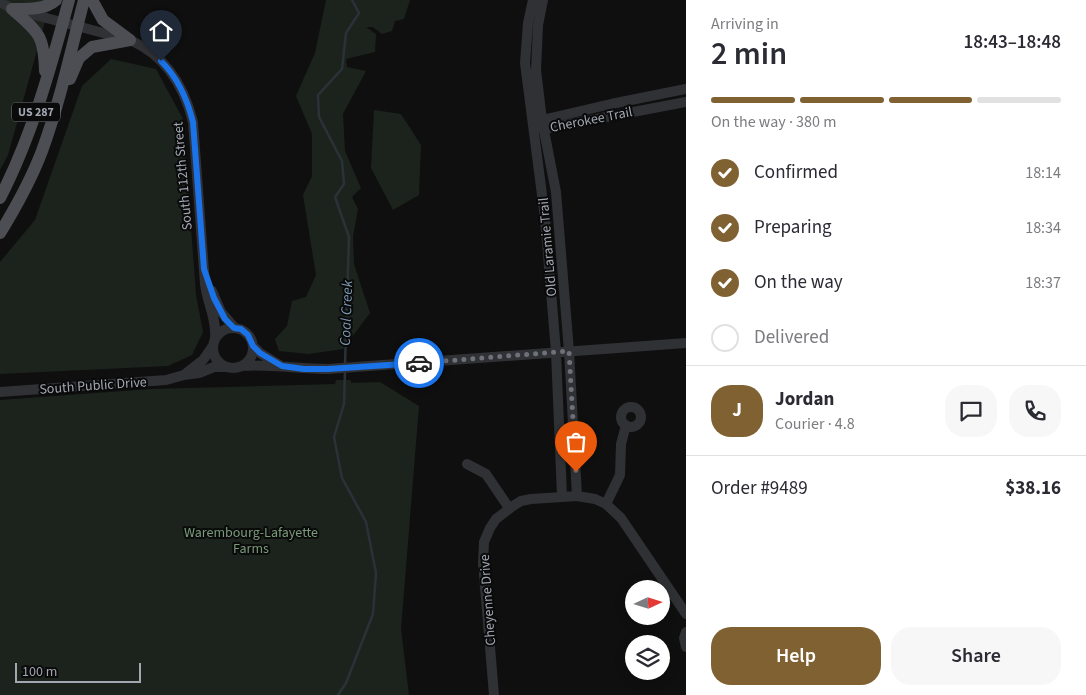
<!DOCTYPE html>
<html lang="en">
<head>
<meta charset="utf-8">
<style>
	:root { --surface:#fff; --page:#f7f7f7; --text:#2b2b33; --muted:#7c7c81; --line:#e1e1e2; --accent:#806132 }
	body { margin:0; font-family:"Source Sans 3",sans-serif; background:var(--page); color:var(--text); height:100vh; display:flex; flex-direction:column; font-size:19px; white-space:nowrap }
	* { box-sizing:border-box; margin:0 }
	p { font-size:16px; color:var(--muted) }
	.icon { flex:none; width:28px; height:28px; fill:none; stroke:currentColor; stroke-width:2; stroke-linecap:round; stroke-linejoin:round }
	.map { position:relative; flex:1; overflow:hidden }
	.side { display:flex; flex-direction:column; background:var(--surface); width:400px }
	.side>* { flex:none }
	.needle { width:32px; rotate:86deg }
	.controls { position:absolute; left:625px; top:580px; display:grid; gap:10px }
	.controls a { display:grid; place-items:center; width:45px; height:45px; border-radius:50%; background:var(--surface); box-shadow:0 2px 12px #0003; font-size:25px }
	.scale { position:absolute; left:15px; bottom:12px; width:126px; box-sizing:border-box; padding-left:5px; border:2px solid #a1a6b1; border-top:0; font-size:14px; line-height:18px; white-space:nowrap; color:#a1a6b1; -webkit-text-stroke:4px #0a0a0b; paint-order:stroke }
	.pin { position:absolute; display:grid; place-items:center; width:42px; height:42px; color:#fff; margin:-51px -21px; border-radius:50% 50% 50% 0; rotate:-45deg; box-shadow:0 0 5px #0007 }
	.pin .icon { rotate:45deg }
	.courier { position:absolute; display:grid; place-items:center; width:50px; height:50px; margin:-25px; border:4px solid #1a73e8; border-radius:50%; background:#fff; color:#222; box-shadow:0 1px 6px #0007 }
	.headline em { font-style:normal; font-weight:600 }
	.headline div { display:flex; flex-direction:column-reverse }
	.headline { display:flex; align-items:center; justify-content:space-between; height:85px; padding:0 25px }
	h1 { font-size:32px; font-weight:600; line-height:38px }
	.bar { display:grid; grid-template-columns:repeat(4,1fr); gap:8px 5px; align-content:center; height:60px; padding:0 25px }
	.bar i { height:6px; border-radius:4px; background:var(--line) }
	.bar .selected { background:var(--accent) }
	.bar p { grid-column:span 4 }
	.line { display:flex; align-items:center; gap:12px; padding:0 25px; border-top:1px solid var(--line) }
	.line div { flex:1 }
	.round { display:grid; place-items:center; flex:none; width:52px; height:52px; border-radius:20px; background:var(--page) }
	ol { padding:0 25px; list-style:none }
	li { display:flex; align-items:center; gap:15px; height:55px }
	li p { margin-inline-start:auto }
	li .icon { padding:5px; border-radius:50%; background:var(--accent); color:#fff; stroke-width:4 }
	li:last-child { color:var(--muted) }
	li i { width:28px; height:28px; border:2px solid var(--line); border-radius:50% }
	.action { display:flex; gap:10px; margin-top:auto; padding:10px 25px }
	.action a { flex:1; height:58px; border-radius:20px; background:var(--accent); color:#fff; font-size:20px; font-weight:600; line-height:58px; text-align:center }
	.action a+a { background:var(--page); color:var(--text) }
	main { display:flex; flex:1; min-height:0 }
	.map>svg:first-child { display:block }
	.green { fill:#1c231c }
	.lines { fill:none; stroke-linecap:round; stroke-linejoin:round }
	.stream { stroke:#2a3238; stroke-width:2.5 }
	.minor { stroke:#303135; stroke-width:10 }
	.major { stroke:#4d4e54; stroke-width:12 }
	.done { stroke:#6e7179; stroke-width:5; stroke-dasharray:0 9 }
	.route { stroke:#1a73e8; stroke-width:6 }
	.labels { text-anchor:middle; stroke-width:4; stroke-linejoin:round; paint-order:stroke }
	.shield { fill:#0a0a0b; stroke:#74777f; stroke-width:1 }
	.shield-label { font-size:12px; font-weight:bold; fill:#a1a6b1 }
	.street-label { font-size:14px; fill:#a1a6b1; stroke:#0a0a0b }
	.park-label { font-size:14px; fill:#799b79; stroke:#0a0a0b }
	.water-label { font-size:15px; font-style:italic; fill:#7995ab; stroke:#0a0a0b }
</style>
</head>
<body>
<main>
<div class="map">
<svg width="686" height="695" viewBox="0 0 686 695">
	<rect width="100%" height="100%" fill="#0f0f10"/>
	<path class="green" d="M0,0H51L8,155L0,170Z
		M326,0H410L404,19L395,21L392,31L382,34L373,27H366L376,34L375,52L346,59L347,67L366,71L343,114L345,151L361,188L352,197L358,209L353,237L354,264L370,313L343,349L309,354L279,351L275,339L287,326L292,301L306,297L316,275L303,195L312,176V134L296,96L315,53Z
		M111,59L156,69L183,119L196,295L203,332L192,355L168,366L0,374V262L35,220L82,86Z
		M374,110L401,114L421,145L419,195L393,210L371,168Z
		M336,380H351V383L380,382L419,406L401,629L409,695H0V400L151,389L335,384Z"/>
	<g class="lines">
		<path class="stream" d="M345,364L349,237L335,197L344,184L342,161L319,117L318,95L342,69L346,33L359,13L352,0
			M338,695L346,683L373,614L376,573L366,522L342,478L334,437L344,404L345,370"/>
		<path class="minor" d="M533,0L528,23L525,63L545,218L556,352L562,496
			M543,0L538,25L536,70L542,120L556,192L569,351L577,496
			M0,2L12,9L130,40C165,55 184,86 193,122L205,284C207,303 217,319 215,338
			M539,123L542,120L611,104L686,89
			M537,127L544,129L686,102
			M212,291L221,312L234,327
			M213 348a20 20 0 1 1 40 0a20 20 0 1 1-40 0Z
			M253,346L260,353L281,366
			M242,366C271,364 299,369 328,369L686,343
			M184,375L203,360L212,347
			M0,392L166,380L184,375L199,373L214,367H226
			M621 417a10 10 0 1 1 20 0a10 10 0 1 1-20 0Z
			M467,464L486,474L509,508
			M606,504L620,475L621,444L626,425
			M686,632L684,638L686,647
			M494,695L483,563L484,542L490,528L496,519L513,506L521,501L531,499L577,496L595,499L606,504L621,518L686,614"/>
		<path class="major" d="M92,0L103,20L130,40
			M12,9C38,32 44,34 45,71
			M12,9C26,9 45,10 56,0
			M70,79L79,58L92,47L130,40
			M0,198C32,136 51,67 69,0
			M0,233C16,207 31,180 42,151C60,102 71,50 84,0"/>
	</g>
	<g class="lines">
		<path class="done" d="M419,363L569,351L576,472"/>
		<path class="route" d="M161,61C178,78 187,98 193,122L204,269L214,298L225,319L234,328L241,329L248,335L253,346L260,353L282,366L304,369H328L419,363"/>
	</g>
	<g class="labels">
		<rect class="shield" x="12" y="102.5" width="48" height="19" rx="4"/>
		<g class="shield-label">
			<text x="36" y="116">US 287</text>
		</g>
		<g class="street-label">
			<text transform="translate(591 119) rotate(-11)" y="5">Cherokee Trail</text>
			<text transform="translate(182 176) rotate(-95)" y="5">South 112th Street</text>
			<text transform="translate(547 247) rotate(-95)" y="5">Old Laramie Trail</text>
			<text transform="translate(93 385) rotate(-4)" y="5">South Public Drive</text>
			<text transform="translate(487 600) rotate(-94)" y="5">Cheyenne Drive</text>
		</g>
		<g class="park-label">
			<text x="251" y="537">Warembourg-Lafayette<tspan x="251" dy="16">Farms</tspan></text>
		</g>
		<g class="water-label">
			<text transform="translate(346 313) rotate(-88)" y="5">Coal Creek</text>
		</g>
	</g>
</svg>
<div class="controls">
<a><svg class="needle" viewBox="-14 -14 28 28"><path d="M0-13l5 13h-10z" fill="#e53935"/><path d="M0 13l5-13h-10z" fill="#7c7c81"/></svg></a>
<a><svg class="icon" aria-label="layers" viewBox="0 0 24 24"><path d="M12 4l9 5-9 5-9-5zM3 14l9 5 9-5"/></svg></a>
</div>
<div class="scale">100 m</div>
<div class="pin" style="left:576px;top:472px;background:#ea580c"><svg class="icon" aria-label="bag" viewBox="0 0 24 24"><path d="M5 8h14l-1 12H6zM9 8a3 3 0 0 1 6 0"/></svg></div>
<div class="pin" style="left:161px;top:61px;background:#1f2937"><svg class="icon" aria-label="home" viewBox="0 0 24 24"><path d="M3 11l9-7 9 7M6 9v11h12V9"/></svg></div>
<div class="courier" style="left:419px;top:363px"><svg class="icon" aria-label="car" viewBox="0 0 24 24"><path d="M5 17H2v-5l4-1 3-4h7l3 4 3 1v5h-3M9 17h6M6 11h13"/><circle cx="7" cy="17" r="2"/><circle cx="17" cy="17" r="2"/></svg></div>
</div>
<section class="side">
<div class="headline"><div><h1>2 min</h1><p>Arriving in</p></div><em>18:43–18:48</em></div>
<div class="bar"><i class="selected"></i><i class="selected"></i><i class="selected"></i><i></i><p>On the way · 380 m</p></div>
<ol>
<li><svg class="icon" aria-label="check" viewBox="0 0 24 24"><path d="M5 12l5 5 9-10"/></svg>Confirmed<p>18:14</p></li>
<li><svg class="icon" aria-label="check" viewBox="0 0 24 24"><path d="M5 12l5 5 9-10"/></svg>Preparing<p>18:34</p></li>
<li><svg class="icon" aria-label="check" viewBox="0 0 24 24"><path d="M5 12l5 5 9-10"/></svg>On the way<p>18:37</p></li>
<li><i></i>Delivered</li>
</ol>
<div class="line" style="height:90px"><b class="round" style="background:var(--accent);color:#fff">J</b><div><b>Jordan</b><p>Courier · 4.8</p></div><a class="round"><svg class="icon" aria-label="chat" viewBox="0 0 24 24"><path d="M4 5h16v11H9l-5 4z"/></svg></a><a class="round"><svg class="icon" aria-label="phone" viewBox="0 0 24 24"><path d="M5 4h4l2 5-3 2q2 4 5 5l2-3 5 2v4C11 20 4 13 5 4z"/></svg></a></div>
<div class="line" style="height:65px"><div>Order #9489</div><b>$38.16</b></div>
<div class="action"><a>Help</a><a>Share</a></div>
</section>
</main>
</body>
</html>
